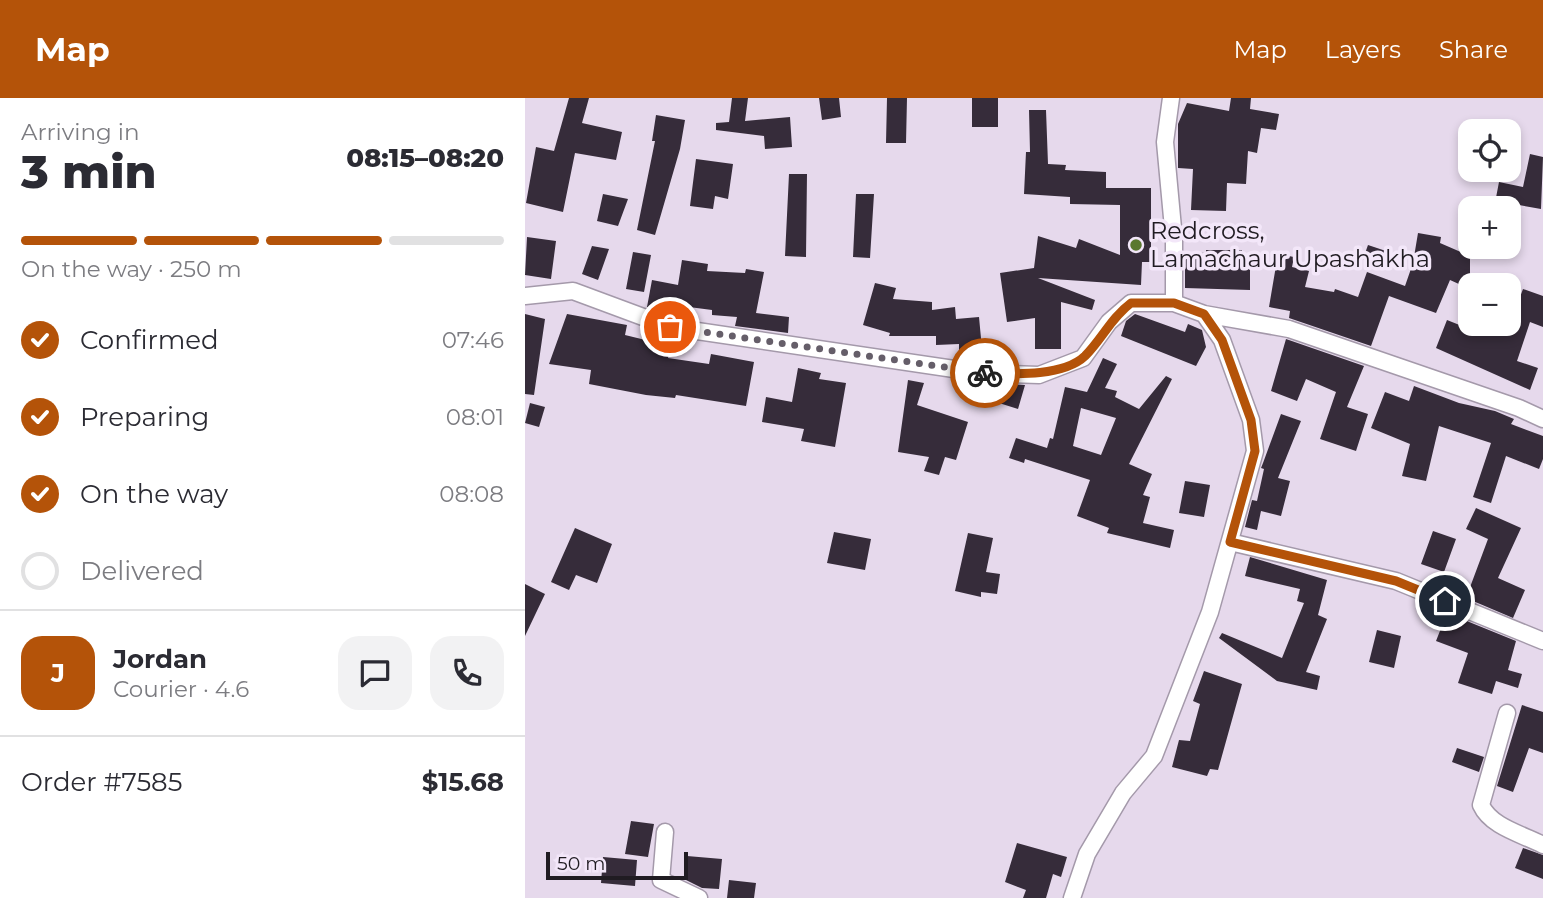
<!DOCTYPE html>
<html lang="en">
<head>
<meta charset="utf-8">
<style>
	:root { --surface:#fff; --page:#f2f2f3; --text:#2b2b33; --muted:#7c7c81; --line:#e1e1e2; --accent:#b45309 }
	body { margin:0; font-family:Montserrat,sans-serif; background:var(--page); color:var(--text); height:100vh; display:flex; flex-direction:column; font-size:26px; white-space:nowrap }
	* { box-sizing:border-box; margin:0 }
	p { font-size:23px; color:var(--muted) }
	.icon { flex:none; width:38px; height:38px; fill:none; stroke:currentColor; stroke-width:2; stroke-linecap:round; stroke-linejoin:round }
	.map { position:relative; flex:1; overflow:hidden }
	.drawer { display:flex; flex-direction:column; background:var(--surface); width:525px }
	.drawer>* { flex:none }
	.fabs { position:absolute; left:933px; top:21px; display:grid; gap:14px }
	.fabs a { display:grid; place-items:center; width:63px; height:63px; border-radius:14px; background:var(--surface); box-shadow:0 4px 10px #0003; font-size:35px }
	.scale { position:absolute; left:21px; bottom:18px; width:142px; box-sizing:border-box; padding-left:7px; border:4px solid #201c22; border-top:0; font-size:19px; line-height:24px; white-space:nowrap; color:#201c22; -webkit-text-stroke:5px #f3e7f9; paint-order:stroke }
	.pin { position:absolute; display:grid; place-items:center; width:60px; height:60px; color:#fff; margin:-30px; border:4px solid #fff; border-radius:50%; box-shadow:0 2px 7px #0007 }
	.courier { position:absolute; display:grid; place-items:center; width:70px; height:70px; margin:-35px; border:5px solid #b45309; border-radius:50%; background:#fff; color:#222; box-shadow:0 2px 9px #0007 }
	.headline em { font-style:normal; font-weight:800 }
	.headline div { display:flex; flex-direction:column-reverse }
	.headline { display:flex; align-items:center; justify-content:space-between; height:119px; padding:0 21px }
	h1 { font-size:46px; font-weight:800; line-height:52px }
	.bar { display:grid; grid-template-columns:repeat(4,1fr); gap:10px 7px; align-content:center; height:84px; padding:0 21px }
	.bar i { height:9px; border-radius:5px; background:var(--line) }
	.bar .on { background:var(--accent) }
	.bar p { grid-column:span 4 }
	.line { display:flex; align-items:center; gap:18px; padding:0 21px; border-top:2px solid var(--line) }
	.line div { flex:1 }
	.round { display:grid; place-items:center; flex:none; width:74px; height:74px; border-radius:21px; background:var(--page) }
	ol { padding:0 21px; list-style:none }
	li { display:flex; align-items:center; gap:21px; height:77px }
	li p { margin-inline-start:auto }
	li .icon { padding:7px; border-radius:50%; background:var(--accent); color:#fff; stroke-width:4 }
	li:last-child { color:var(--muted) }
	li i { width:38px; height:38px; border:4px solid var(--line); border-radius:50% }
	header { display:flex; align-items:center; gap:42px; box-sizing:border-box; height:98px; padding:0 35px; background:var(--accent); color:#fff }
	header strong { font-size:33px }
	nav { display:flex; gap:38px; margin-inline-start:auto; font-size:24px }
	main { display:flex; flex:1; min-height:0 }
	.map>svg:first-child { display:block }
	.building { fill:#362c3a; fill-rule:evenodd }
	.lines { fill:none; stroke-linecap:round; stroke-linejoin:round }
	.street-casing { stroke:#a499aa; stroke-width:19 }
	.street { stroke:#fff; stroke-width:16 }
	.done { stroke:#655e69; stroke-width:7; stroke-dasharray:0 12.6 }
	.route { stroke:#b45309; stroke-width:9 }
	.poi-dot { fill:#5a782e; stroke:#f3e7f9; stroke-width:2.5 }
	.labels { text-anchor:middle; stroke-width:7; stroke-linejoin:round; paint-order:stroke }
	.poi-label { font-size:24px; fill:#201c22; stroke:#f3e7f9; text-anchor:start }
</style>
</head>
<body>
<header>
<strong>Map</strong>
<nav><a>Map</a><a>Layers</a><a>Share</a></nav>
</header>
<main>
<section class="drawer">
<div class="headline"><div><h1>3 min</h1><p>Arriving in</p></div><em>08:15–08:20</em></div>
<div class="bar"><i class="on"></i><i class="on"></i><i class="on"></i><i></i><p>On the way · 250 m</p></div>
<ol>
<li><svg class="icon" aria-label="check" viewBox="0 0 24 24"><path d="M5 12l5 5 9-10"/></svg>Confirmed<p>07:46</p></li>
<li><svg class="icon" aria-label="check" viewBox="0 0 24 24"><path d="M5 12l5 5 9-10"/></svg>Preparing<p>08:01</p></li>
<li><svg class="icon" aria-label="check" viewBox="0 0 24 24"><path d="M5 12l5 5 9-10"/></svg>On the way<p>08:08</p></li>
<li><i></i>Delivered</li>
</ol>
<div class="line" style="height:126px"><b class="round" style="background:var(--accent);color:#fff">J</b><div><b>Jordan</b><p>Courier · 4.6</p></div><a class="round"><svg class="icon" aria-label="chat" viewBox="0 0 24 24"><path d="M4 5h16v11H9l-5 4z"/></svg></a><a class="round"><svg class="icon" aria-label="phone" viewBox="0 0 24 24"><path d="M5 4h4l2 5-3 2q2 4 5 5l2-3 5 2v4C11 20 4 13 5 4z"/></svg></a></div>
<div class="line" style="height:91px"><div>Order #7585</div><b>$15.68</b></div>
</section>
<div class="map">
<svg width="1018" height="800" viewBox="0 0 1018 800">
	<rect width="100%" height="100%" fill="#e6d9ec"/>
	<path class="building" d="M44,0H64L57,25L97,34L91,62L50,55L38,114L1,105L11,49L29,53Z
		M207,0H223L220,23L265,19L267,49L240,51L239,38L191,32V25L204,24Z
		M294,0H314L316,19L297,22Z
		M362,0H382L381,45H361Z
		M447,0H473V29H447Z
		M706,0H726L725,11L754,16L751,32L736,30L732,55L723,53L721,86L702,85L701,113L666,112L668,71L653,70V26L662,5L704,13Z
		M504,12H521L523,66L541,67L540,72L581,74V90H626V164H617L616,187L513,180L570,202L567,212L536,204V251H510V220L482,224L475,175L509,170L513,138L551,150L554,141L595,157V107L545,106V99L499,96L501,54H505Z
		M131,17L160,22L155,51L130,137L112,132L130,43H127Z
		M1005,56L1018,59L1016,111L988,106L987,110H969L974,84L998,89Z
		M171,61L208,66L203,101L190,98L188,111L165,108Z
		M264,76H282L281,159L260,158Z
		M78,96L103,101L93,128L72,123Z
		M331,96H349L345,160L328,159Z
		M893,135L916,139L915,145L945,158V191L925,182L911,215L864,198L846,248L764,220L765,213L744,209L753,156L769,159L767,169L784,173L780,189L809,194L810,191L833,199L842,174L880,188L888,165Z
		M2,139L31,143L26,181L0,177Z
		M843,147L861,153L856,167L838,161Z
		M67,148L84,151L73,182L57,176Z
		M681,152H717V163H725V192L660,190V154L681,155Z
		M108,154L126,157L119,194L101,191Z
		M157,162L183,166L182,173L220,175L221,171L239,174L231,215L264,219L263,235L210,228L212,219L187,217V212L141,206L140,215L122,209L127,182L153,187Z
		M350,185L371,190L368,201L407,204V212L430,209L431,221L454,219L457,251L434,253V246L411,247V238H364L365,235L338,227Z
		M998,191L1018,198V229L1005,224L992,263L1013,270L1005,292L911,250L922,222L942,230L943,226H985Z
		M0,216L20,221L9,297L0,296Z
		M42,216L102,227L100,237L145,248L143,260L184,266L186,256L229,264L221,308L151,297L150,300L121,297L64,286L66,272L24,266Z
		M610,216L660,234L663,226L677,232L681,249L671,268L596,238L601,223Z
		M761,241L839,268L822,309L843,316L831,353L795,341L811,294L781,281L772,303L746,293Z
		M578,260L592,266L580,290L592,293L590,299L614,311L641,278L647,281L604,366L627,376L618,397L625,399L618,425L649,432L645,450L582,435L584,430L552,418L565,382L500,361L499,365L484,360L491,340L522,350L525,340L528,341L540,289L562,294ZM556,310L591,320L576,357L548,348Z
		M273,270L296,275L294,281L321,285L310,349L276,343L279,331L237,324L241,299L267,304Z
		M383,282L399,285L392,307L443,324L431,362L420,359L414,377L399,373L404,359L373,354Z
		M480,286L500,287L493,311L474,305Z
		M889,288L934,305L970,313L989,321L986,326L1018,338V361L1014,371L981,358L966,405L948,399L966,345L914,328L901,383L877,378L885,346L846,330L860,294L884,303Z
		M5,305L20,309L14,329L0,325Z
		M756,316L776,323L753,380L765,383L756,418L736,413L732,432L720,429L727,402L732,403L739,371L736,370L738,365Z
		M660,383L685,387L679,419L654,415Z
		M951,410L996,430L973,480L1000,492L988,520L941,500L963,441L941,431Z
		M50,430L87,446L72,485L51,477L44,492L26,484Z
		M908,433L931,441L919,474L896,466Z
		M309,434L346,441L340,472L302,465Z
		M443,435L468,440L461,474L475,476L472,496L456,494V499L430,493Z
		M725,459L802,482L793,517L802,521L781,574L795,578L792,592L752,583L694,540L697,535L757,560L779,505L772,503L775,491L720,478Z
		M0,486L20,496L0,538Z
		M922,515L991,543L983,572L997,576L993,590L971,583L967,596L933,585L943,555L911,543Z
		M852,532L876,538L869,570L844,564Z
		M679,573L717,586L693,672L685,671L682,678L647,669L654,642L665,643L675,606L668,603Z
		M997,607L1018,614V655L1004,650L988,694L972,688Z
		M932,650L959,659L954,674L927,664Z
		M106,723L129,726L123,759L100,756Z
		M492,745L542,759L536,779L528,776L521,800H498L501,792L480,784Z
		M998,750L1018,757V781L990,770Z
		M162,758L197,761L194,791L177,790L159,781Z
		M78,759L112,762L110,788L76,785Z
		M204,782L231,785L229,800H202Z"/>
	<g class="lines">
		<g class="street-casing">
			<path id="street" d="M646,0L640,44L649,141V205
				M0,198L48,193L145,229L456,275L514,277L558,260L584,224L606,205H649L679,216L764,231L994,310L1018,321
				M705,444L871,483L1018,543
				M982,615L956,707C966,729 997,736 1018,747
				M140,734L136,782L174,800
				M547,800L562,756L598,695L629,658L685,514L730,353L726,322L697,242L679,216"/>
		</g>
		<use href="#street" class="street"/>
	</g>
	<g class="lines">
		<path class="done" d="M145,229L460,275"/>
		<path class="route" d="M460,275C488,276 538,279 560,258C577,241 586,220 606,205H649L679,216L697,242L726,322L730,353L705,444L871,483L920,503"/>
	</g>
	<circle class="poi-dot" cx="611" cy="147" r="7"/>
	<g class="labels">
		<g class="poi-label">
			<text x="625" y="141">Redcross,<tspan x="625" dy="28">Lamachaur Upashakha</tspan></text>
		</g>
	</g>
</svg>
<div class="fabs">
<a><svg class="icon" aria-label="locate" viewBox="0 0 24 24"><circle cx="12" cy="12" r="6"/><path d="M12 2v4M12 18v4M2 12h4M18 12h4"/></svg></a>
<a>+</a>
<a>−</a>
</div>
<div class="scale">50 m</div>
<div class="pin" style="left:145px;top:229px;background:#ea580c"><svg class="icon" aria-label="bag" viewBox="0 0 24 24"><path d="M5 8h14l-1 12H6zM9 8a3 3 0 0 1 6 0"/></svg></div>
<div class="pin" style="left:920px;top:503px;background:#1f2937"><svg class="icon" aria-label="home" viewBox="0 0 24 24"><path d="M3 11l9-7 9 7M6 9v11h12V9"/></svg></div>
<div class="courier" style="left:460px;top:275px"><svg class="icon" aria-label="bike" viewBox="0 0 24 24"><circle cx="6" cy="16" r="4"/><circle cx="18" cy="16" r="4"/><path d="M6 16l4-8h5l3 8M10 8l3 8H6M13 5h3"/></svg></div>
</div>
</main>
</body>
</html>
